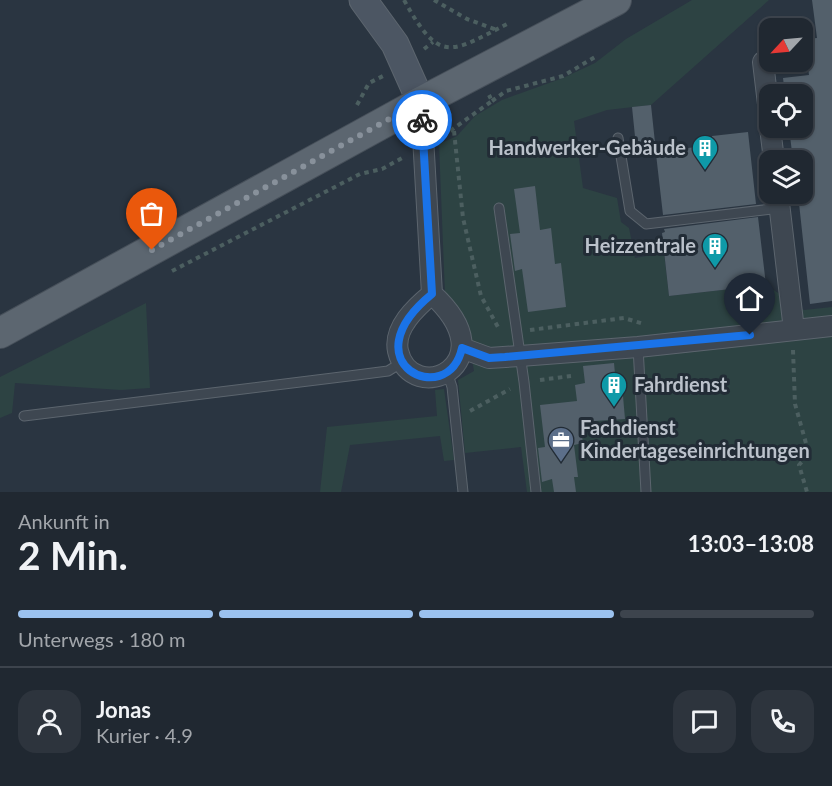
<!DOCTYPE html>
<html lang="de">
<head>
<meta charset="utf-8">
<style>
	:root { --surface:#202831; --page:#2d343d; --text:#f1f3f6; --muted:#a2a6ab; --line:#3d444d; --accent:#9bc2ef }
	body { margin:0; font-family:Lato,sans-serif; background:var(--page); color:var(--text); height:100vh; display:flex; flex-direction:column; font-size:22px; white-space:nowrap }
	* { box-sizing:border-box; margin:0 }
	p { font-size:20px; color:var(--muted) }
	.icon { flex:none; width:33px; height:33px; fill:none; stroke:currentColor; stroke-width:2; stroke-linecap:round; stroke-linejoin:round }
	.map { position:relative; height:492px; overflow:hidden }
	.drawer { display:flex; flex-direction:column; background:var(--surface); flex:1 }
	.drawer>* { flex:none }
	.needle { width:39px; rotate:244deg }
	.buttons { position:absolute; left:759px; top:18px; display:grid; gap:12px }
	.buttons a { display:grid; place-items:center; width:54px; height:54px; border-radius:12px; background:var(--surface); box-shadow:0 2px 4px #0004,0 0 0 2px var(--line); font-size:30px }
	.pin { position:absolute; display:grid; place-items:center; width:51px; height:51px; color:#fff; margin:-62px -26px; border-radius:50% 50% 50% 0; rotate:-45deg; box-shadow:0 0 6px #0007 }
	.pin .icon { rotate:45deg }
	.courier { position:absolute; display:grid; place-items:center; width:60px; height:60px; margin:-30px; border:4px solid #1a73e8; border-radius:50%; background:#fff; color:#222; box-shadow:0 2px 8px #0007 }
	.head em { font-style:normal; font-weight:700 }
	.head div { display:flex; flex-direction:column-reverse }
	.head { display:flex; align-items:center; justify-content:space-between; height:102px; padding:0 18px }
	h1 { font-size:39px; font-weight:700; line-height:45px }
	.bar { display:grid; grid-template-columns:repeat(4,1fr); gap:9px 6px; align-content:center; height:72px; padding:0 18px }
	.bar i { height:8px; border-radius:4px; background:var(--line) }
	.bar .active { background:var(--accent) }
	.bar p { grid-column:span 4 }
	.line { display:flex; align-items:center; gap:15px; padding:0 18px; border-top:2px solid var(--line) }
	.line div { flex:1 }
	.round { display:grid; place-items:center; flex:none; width:63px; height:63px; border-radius:18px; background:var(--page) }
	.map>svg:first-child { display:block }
	.green { fill:#2d4343 }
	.building { fill:#53606b }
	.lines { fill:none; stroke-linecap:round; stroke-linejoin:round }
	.lane-casing { stroke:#5c656e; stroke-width:11 }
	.street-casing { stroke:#5c656e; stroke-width:22 }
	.secondary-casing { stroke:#5c656e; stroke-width:29 }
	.primary-casing { stroke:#47505a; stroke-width:32 }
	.path { stroke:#4c5f60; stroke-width:4; stroke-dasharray:4.5 4.5; stroke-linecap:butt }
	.lane { stroke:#3e4751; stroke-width:9 }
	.street { stroke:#3e4751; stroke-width:20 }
	.secondary { stroke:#4c5663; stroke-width:27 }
	.primary { stroke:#5c6670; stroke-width:30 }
	.done { stroke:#88919b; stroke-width:6; stroke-dasharray:0 10.8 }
	.route { stroke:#1a73e8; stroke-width:8 }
	.labels { text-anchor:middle; stroke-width:6; stroke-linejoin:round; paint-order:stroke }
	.poi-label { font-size:20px; font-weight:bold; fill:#bbc2cb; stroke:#222c36; text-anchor:end }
</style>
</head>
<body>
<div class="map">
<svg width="832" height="492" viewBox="0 0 832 492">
	<rect width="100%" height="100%" fill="#2a3541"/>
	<path class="green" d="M692,0H769L651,105L607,110L574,121L583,188L617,198L621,222L629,228L635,258L664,253L669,296L766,285L804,310L832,307V492H527L521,447L465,453L458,380L474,371L467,330L445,294L439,144L457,136L475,116L502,100L563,78L595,63L626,39Z
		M146,303L150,388L121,390L15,383L12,413L0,418V377Z
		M444,389L454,460L444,461L440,436L350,445L341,492H320L327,427L437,416L435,390Z"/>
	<path class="building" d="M812,0H832V301L810,304L798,194H802V160H793L789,128H802V94H785L783,78L809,75L804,39L817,38Z
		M651,105L656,152L712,145V136L748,132L756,204L663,215L656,154L637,156L632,107Z
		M535,186L540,230L551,228L555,264L561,263L566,307L528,312L522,269L515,271L510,234L520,233L514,189Z
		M758,217L766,285L669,296L662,233L665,232L664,229Z
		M614,363L617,396H623L625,419L580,422L583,443L574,445L578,477H574L576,492H554L552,479L542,482L538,448L545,447L540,405L577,401L575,385L585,383L583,366Z"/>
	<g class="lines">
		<g class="lane-casing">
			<path id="lane" d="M618,138L630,211L646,224L780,208
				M499,208L524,382L536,492
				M638,347L646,492
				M447,372L452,387L463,492
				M24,416L357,375L388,371L401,363"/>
		</g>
		<g class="street-casing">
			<path id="street" d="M763,62L770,121
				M421,102L432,294C510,365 411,408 398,351C393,328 416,307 432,294
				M770,128L774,160
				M778,194L794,330
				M462,348L489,358L520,356L638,347L832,326"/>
		</g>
		<g class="secondary-casing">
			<path id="secondary" d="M363,0L395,44L421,102"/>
		</g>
		<g class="primary-casing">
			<path id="primary" d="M0,333L421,102L616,0"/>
		</g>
		<path class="path" d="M404,0C440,65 450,53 509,23
			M434,0L467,19L497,30
			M424,49L433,42
			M492,101L506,91L563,76L595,57
			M357,105L369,83L383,76
			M454,131L463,218L481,296L499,329
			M443,136L492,101L489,95
			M172,271L360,174L382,169L404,157
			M530,330L624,318L644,324
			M793,350L795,404L809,454L799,465L807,492
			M540,380L571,376
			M470,411L510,389"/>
		<use href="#lane" class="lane"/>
		<use href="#street" class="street"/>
		<use href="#secondary" class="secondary"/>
		<use href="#primary" class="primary"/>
	</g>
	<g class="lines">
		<path class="done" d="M152,250L420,102L422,120"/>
		<path class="route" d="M422,120L432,294C347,363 448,411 462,348L489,358L505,357L750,335"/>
	</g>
	<defs>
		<g id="building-pin" transform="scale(1.35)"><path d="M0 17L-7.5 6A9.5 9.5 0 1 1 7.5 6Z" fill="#0f9aa8" stroke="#222c36"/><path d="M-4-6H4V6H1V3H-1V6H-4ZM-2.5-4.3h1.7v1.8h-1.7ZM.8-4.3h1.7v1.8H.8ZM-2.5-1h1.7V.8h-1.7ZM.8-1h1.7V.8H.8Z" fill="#fff"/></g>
		<g id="office-pin" transform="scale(1.35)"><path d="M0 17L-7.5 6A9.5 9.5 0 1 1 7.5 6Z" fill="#5c6f8a" stroke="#222c36"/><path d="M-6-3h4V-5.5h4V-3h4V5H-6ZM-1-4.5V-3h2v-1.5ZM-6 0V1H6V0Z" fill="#fff"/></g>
	</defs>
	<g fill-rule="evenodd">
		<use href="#building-pin" x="705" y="148"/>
		<use href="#building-pin" x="715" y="246"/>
		<use href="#building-pin" x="614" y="385"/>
		<use href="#office-pin" x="561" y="440"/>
	</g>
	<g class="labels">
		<g class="poi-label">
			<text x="686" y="155">Handwerker-Gebäude</text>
			<text x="696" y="253">Heizzentrale</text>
			<text x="634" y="392" text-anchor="start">Fahrdienst</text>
			<text x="580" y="435" text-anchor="start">Fachdienst<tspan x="580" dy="23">Kindertageseinrichtungen</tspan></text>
		</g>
	</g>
</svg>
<div class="buttons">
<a><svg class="needle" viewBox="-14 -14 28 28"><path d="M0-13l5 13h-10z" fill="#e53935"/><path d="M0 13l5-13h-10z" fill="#a2a6ab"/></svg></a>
<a><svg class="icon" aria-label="locate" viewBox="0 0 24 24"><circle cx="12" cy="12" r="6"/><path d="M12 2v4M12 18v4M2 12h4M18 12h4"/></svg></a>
<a><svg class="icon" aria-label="layers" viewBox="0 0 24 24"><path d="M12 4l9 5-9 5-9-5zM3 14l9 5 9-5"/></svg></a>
</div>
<div class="pin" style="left:152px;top:250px;background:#ea580c"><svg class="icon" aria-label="bag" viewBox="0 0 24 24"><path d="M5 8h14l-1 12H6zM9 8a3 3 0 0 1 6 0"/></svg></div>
<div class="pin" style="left:750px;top:335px;background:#1f2937"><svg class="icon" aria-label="home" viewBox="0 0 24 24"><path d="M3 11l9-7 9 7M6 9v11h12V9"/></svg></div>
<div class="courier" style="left:422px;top:120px"><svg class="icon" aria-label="bike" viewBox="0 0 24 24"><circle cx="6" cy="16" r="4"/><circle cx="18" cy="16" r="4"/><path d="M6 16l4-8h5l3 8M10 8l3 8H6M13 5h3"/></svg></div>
</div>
<section class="drawer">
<div class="head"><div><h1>2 Min.</h1><p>Ankunft in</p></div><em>13:03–13:08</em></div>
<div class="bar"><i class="active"></i><i class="active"></i><i class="active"></i><i></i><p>Unterwegs · 180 m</p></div>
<div class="line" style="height:108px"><a class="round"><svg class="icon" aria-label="person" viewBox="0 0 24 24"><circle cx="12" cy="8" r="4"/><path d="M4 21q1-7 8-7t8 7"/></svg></a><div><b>Jonas</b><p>Kurier · 4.9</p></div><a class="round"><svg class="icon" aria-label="chat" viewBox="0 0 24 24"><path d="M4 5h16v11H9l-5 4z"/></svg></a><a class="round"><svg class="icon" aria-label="phone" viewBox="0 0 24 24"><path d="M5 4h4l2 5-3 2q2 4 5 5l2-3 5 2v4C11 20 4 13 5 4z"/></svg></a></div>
</section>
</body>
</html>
